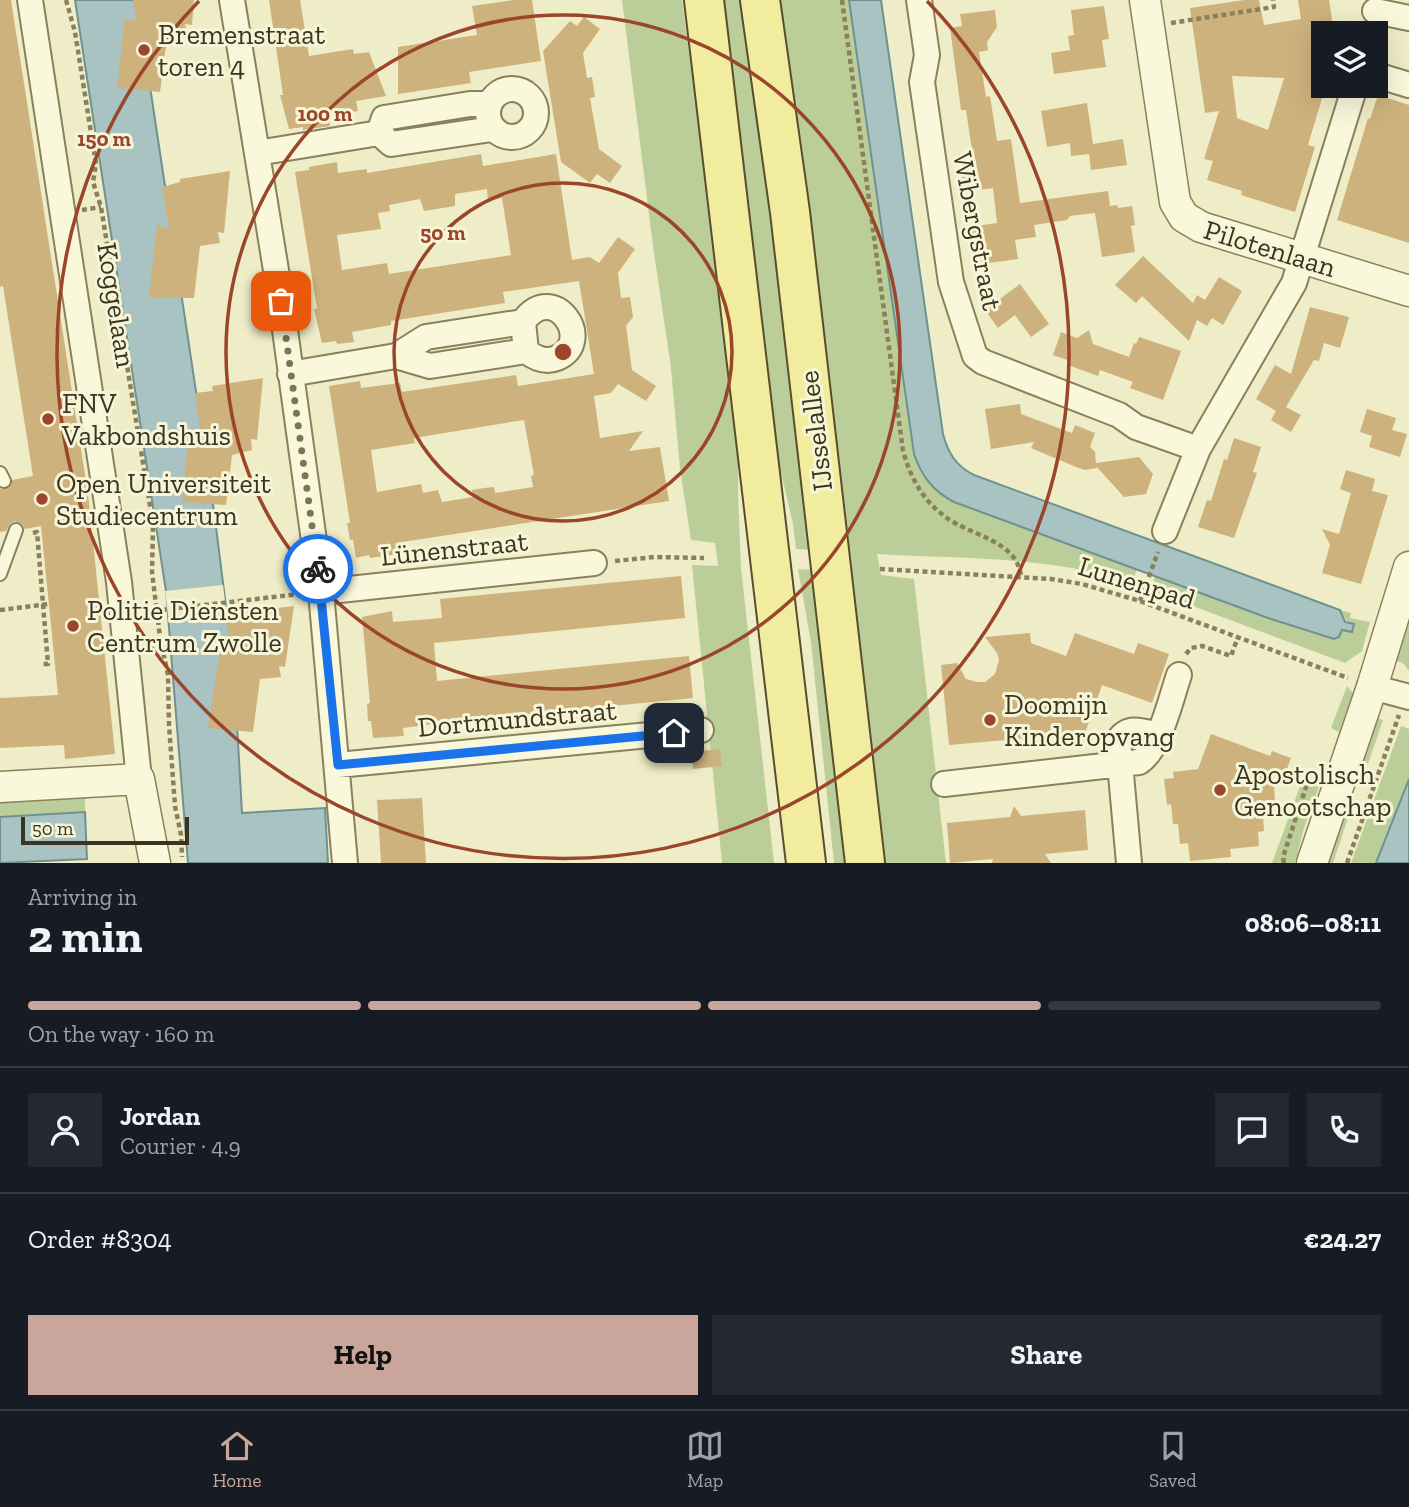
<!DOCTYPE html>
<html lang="en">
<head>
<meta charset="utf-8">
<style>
	:root { --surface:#171b24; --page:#242831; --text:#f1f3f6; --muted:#9ea1a6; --line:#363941; --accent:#caa59b }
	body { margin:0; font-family:"Zilla Slab",serif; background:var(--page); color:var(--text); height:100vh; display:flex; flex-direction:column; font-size:26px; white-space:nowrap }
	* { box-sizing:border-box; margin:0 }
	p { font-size:23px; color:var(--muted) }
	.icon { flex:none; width:38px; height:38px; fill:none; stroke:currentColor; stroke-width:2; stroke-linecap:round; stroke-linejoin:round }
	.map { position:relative; height:863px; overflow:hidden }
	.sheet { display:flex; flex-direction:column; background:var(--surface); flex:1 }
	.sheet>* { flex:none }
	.controls { position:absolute; left:1311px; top:21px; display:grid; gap:14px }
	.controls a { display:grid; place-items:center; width:77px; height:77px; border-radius:0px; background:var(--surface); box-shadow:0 7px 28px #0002; font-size:35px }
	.scale { position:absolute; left:21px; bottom:18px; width:168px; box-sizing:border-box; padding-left:7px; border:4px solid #3b3420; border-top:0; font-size:19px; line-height:24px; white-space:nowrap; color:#3b3420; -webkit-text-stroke:5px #f6f5d7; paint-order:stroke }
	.pin { position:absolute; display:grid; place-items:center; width:60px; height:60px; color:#fff; margin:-30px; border-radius:14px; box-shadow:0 4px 10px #0006 }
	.courier { position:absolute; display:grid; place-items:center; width:70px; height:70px; margin:-35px; border:5px solid #1a73e8; border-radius:50%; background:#fff; color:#222; box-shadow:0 2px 9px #0007 }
	.overview em { font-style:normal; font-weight:700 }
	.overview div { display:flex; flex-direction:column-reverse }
	.overview { display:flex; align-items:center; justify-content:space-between; height:119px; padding:0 28px }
	h1 { font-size:46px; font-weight:700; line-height:52px }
	.bar { display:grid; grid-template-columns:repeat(4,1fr); gap:10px 7px; align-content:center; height:84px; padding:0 28px }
	.bar i { height:9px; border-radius:5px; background:var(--line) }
	.bar .selected { background:var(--accent) }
	.bar p { grid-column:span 4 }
	.line { display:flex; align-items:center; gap:18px; padding:0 28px; border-top:2px solid var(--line) }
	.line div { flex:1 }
	.round { display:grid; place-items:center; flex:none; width:74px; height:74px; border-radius:0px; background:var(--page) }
	.button { display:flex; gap:14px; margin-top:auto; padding:14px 28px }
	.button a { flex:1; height:80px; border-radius:0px; background:var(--accent); color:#111; font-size:28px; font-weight:700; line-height:80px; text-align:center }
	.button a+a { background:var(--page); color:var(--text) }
	.tabs { display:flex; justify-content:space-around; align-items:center; height:98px; border-top:2px solid var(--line); background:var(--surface); font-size:19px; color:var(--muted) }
	.tabs a { display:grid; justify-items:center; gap:4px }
	.tabs .selected { color:var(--accent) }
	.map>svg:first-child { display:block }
	.green { fill:#bbce9a }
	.water { fill:#a8c3c1; stroke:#6e9291; stroke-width:2 }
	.pier { fill:#efedc7 }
	.building { fill:#cdb27d; fill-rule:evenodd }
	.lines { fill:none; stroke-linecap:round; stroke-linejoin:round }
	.service-casing { stroke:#8b805c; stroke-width:16 }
	.minor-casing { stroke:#8b805c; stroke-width:28 }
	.tertiary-casing { stroke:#8b805c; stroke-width:33 }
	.primary-casing { stroke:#594d30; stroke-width:42 }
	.path { stroke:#8b805c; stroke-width:4.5; stroke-dasharray:5 3.5; stroke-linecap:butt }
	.service { stroke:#f9f8db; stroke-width:12 }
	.minor { stroke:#f9f8db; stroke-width:24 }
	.tertiary { stroke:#f9f8db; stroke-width:30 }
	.primary { stroke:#f2ec9f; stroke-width:38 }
	.done { stroke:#7a755a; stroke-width:7; stroke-dasharray:0 12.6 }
	.route { stroke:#1a73e8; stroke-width:9 }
	.ring { fill:none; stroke:#9b452b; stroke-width:3.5 }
	.poi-dot { fill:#9b452b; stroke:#f6f5d7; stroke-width:2.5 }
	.labels { text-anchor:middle; stroke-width:6; stroke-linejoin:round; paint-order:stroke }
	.poi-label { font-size:28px; fill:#3b3420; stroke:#f6f5d7; text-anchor:start }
	.street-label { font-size:28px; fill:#3b3420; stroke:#f6f5d7 }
	.centre { fill:#9b452b; stroke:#f6f5d7; stroke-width:3.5 }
	.ring-label { font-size:21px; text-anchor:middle; font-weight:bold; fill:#9b452b; stroke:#f6f5d7; stroke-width:6; stroke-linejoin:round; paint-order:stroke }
</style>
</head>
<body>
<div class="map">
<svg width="1409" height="863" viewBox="0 0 1409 863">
	<rect width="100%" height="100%" fill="#efedc7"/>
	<path class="green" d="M622,0H682L739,422L738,493L741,568L774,863H722L692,565L718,566L715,543L691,540L680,469L671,368L653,246Z
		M720,0H747L815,550L796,549L793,524L775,446Z
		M773,0H849L914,454C922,478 934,489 954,502L1137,569L1132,583C1051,556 962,559 877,554L881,575L914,579L946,863H878Z
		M798,569L817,570L851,863H834L811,642Z
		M1155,576L1268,618L1334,639L1342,630L1353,631L1340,610L1351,613L1350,618L1370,622L1362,651L1345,663L1150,590Z
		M1409,612V671L1404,664L1395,660Z
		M1347,686L1353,693L1339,732L1331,728Z
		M1375,717L1383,720L1368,764L1359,760Z
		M1401,726L1409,729V779L1376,863H1351Z
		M1303,778L1319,787L1304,828L1295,863H1272Z
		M35,795L36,801L85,797V812L0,817V797Z
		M1344,803L1352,806L1333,863H1324Z"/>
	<path class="water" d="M75,0H134L143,40L214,511L234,671L242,813L325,808L328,863H188L166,591Z
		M849,0H881L943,434C948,453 956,466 974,475L1340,610L1345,622L1354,624L1352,632L1342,630L1339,637L1334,639L1268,618L954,502C933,491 922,477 914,454Z
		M1409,779V863H1376Z
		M85,812L87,859L0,863V817Z"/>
	<path class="pier" d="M223,585L226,610L168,616L165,591Z"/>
	<path class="building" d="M0,0H11L88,494L115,754L65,759L64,745L0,748V698L58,695L41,526L25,529L22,524L15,521L10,524L6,531L0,532V489L8,488L12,480L33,476L3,286L0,287Z
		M133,0H194L192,25L185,24L188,36L167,39L160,92L117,88L125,18L137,22Z
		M269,0H300L309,56L353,49L354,54L369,52L386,96L356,101L358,111L329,116L330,126L303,130V127L289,129L280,95H283Z
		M513,0H532L541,61L469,72L471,83L398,94V47L477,35L472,6Z
		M1244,0H1259L1264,25L1301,19L1298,0H1329L1334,33H1323V95L1308,145L1315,147L1295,212L1241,195L1242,191L1207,180L1213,161L1204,159L1219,111L1205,113L1190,8ZM1232,76L1284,78L1268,130L1237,118Z
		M1104,6L1109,39L1102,40L1106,67L1054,74L1051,53L1070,50L1068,36L1074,35L1071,10Z
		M995,10L997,27L987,42L988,50L979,52L986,97L990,96L997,141L1011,139L1020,203L1108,191L1110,206L1117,205L1118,208L1132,206L1135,225L1131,226L1135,252L1102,257L1095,213L1070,216L1067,220L1034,225L1036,237L1015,240L1018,259L982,264L979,245L972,246L969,227L997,223L993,188L964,192L961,166L974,164L966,110H961L950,28L962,26L960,14Z
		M584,17L600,29L583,53L587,78L592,77L595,97L590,98L599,149L622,166L610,183L597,174L590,183L561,162L543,51L570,21L577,26Z
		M1378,95L1409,105V243L1337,220L1368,118L1370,119Z
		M1087,103L1093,144L1123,139L1127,165L1091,170L1089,154L1071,156L1070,143L1047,147L1041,111Z
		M481,154L483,166L556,154L572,260L590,257L599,263L618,237L635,249L618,273L621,298L630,297L633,317L626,326L632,370L656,386L646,401L618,384L611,393L594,396L600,438L643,431L629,451L660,447L669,501L396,543L398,554L370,558L369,555L356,558L353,540H350L347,523H350L329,386L360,381L361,388L400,383L402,392L516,375L518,386L594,374L579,281L503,292L505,303L391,321V325L352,332L354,342L337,344L336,341L322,343L314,309H317L295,172L309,170V167L337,162L338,173L367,169V173ZM487,189L488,201L502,198L511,255L389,274L387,263L342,270L337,235L381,229L378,213L390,211L389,205L420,199L424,211L455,206V194ZM524,420L534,475L531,476L533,487L495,493L494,487L484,488L472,490L473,497L442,502L438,490L423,493L421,484L377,492L371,450L415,443L414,438Z
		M230,171L224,233L218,232L220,243L200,246L194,298L149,297L157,225L169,229L162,187L180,182V179Z
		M1143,256L1193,303L1197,295L1205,300L1219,277L1242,291L1223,325L1212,318L1207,326L1197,320L1189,341L1142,296L1136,303L1115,285Z
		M1020,284L1049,324L1031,337L1015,315L998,328L985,310Z
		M1310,307L1349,317L1340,348L1324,343L1319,361L1314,360L1286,407L1301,415L1291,432L1271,420L1276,411L1256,399L1275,365L1291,374Z
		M1089,330L1093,344L1129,357L1134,343L1136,344L1139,337L1181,351L1163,400L1130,388L1133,382L1100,370L1098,376L1068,365L1070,361L1053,355L1061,332L1077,338Z
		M263,378L257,440L251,439L252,450L232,455L226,505L182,502L189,432L201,436L195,393L213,391L212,386Z
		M1020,404L1021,414L1072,433L1075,425L1095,433L1090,447L1095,452L1096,463L1139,457L1153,474L1146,494L1124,497L1096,466L1097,468L1085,470L1076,467L1031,448L1034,442L991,449L985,409Z
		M1367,409L1396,418L1392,430L1407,434L1400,457L1369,447L1372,436L1360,432Z
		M1234,438L1261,447L1253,472L1257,473L1234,538L1198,527L1207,500L1211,501L1224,459L1227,460Z
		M1346,470L1375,479L1372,491L1388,495L1361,584L1322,573L1330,545L1322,529L1339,534L1351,493L1340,489Z
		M681,576L685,618L434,643L437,681L689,656L693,698L441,723L403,728L404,736L373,738L371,721H368L367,704L370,703L362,617L392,611L393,622L442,618L440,599Z
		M294,606L285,667L279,666L281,677L260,679L253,732L208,728L219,657L220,653L229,652L226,619L243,617V612Z
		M1030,633L1031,643L1066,656L1075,633L1134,654L1138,643L1169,654L1152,703L1102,685L1085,733L949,745L941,665L957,663L966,679L977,682H985L995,674L999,660L997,653L985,637Z
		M1211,734L1270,756L1272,751L1291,758L1285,774L1273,769L1275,801L1269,802L1270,816H1263L1264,831L1258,832L1259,846L1230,849L1231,857L1190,861L1188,843L1180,844L1178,824H1173L1171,804L1167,805L1164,779L1174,778L1173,772L1198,769Z
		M720,749L722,766L693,769L691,752Z
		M422,798L426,863H381L377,800Z
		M1014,806L1021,816L1085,810L1088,850L1045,854L1051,863H992L993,859L950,863L947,823L1010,817Z"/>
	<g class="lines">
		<g class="service-casing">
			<path id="service" d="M0,473L4,481
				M0,574L16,530"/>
		</g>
		<g class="minor-casing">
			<path id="minor" d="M30,0L119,582L139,779
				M232,0L281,301L321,592L345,863
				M919,0L927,55L922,82L951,282L975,356L983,362L1119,415L1136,427L1198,449
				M1375,11L1409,18
				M1376,75L1409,85
				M488 113a24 24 0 1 1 48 0a24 24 0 1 1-48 0Z
				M379,133L384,118L470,104H488
				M257,153L379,133L391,144L492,129
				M396,356L426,337L523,322
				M290,374L396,356L430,366L526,351C535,358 545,363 557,358C596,341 553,279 523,322L526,351
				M1165,531L1198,449L1294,283L1355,86
				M321,592L594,563
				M1372,687L1409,697
				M338,765L701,730
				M944,784L1139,762C1160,749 1171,698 1179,675
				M1129,863L1118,741C1128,725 1142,731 1157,735"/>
		</g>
		<g class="tertiary-casing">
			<path id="tertiary" d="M1145,0L1175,202L1184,217L1201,227L1409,291
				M0,787L139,779L155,863
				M1312,863L1372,687L1409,567"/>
		</g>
		<g class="primary-casing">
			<path id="primary" d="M704,0L806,863
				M760,0L790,212L865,863"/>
		</g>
		<path class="path" d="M66,0L75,32L96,164L93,182L101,207L153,524L152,572L160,637L168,675L169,725L175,806L181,835L182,857
			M842,0L903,451C911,479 923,501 947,518C972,536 1018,541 1021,577
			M1171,23L1274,7L1273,0
			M82,210L101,207
			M33,533L37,532L48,664H43
			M615,561L654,557L704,558
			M880,569L1051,579L1082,584L1140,601L1348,678
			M1140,601L1158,552
			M0,610L49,604
			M145,612L299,594
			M1186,654L1191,648L1202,646L1231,656L1238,637
			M1284,863L1283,857L1309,778
			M1347,863L1399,715"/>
		<use href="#service" class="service"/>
		<use href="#minor" class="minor"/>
		<use href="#tertiary" class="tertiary"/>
		<use href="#primary" class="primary"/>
	</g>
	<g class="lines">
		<path class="done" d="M281,301L318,569"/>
		<path class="route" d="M318,569L338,765L674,733"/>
	</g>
	<g class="ring">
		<circle cx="563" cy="352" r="169"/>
		<circle cx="563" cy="352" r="337"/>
		<path d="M927 1A506 506 0 1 1 199 1"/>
	</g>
	<g class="poi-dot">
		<circle cx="144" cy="50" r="7"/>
		<circle cx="48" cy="419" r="7"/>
		<circle cx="42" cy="499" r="7"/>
		<circle cx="73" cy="626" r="7"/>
		<circle cx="990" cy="720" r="7"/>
		<circle cx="1220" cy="790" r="7"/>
	</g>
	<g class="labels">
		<g class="poi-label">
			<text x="158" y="44">Bremenstraat<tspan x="158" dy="32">toren 4</tspan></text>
			<text x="62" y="413">FNV<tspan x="62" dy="32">Vakbondshuis</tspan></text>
			<text x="56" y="493">Open Universiteit<tspan x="56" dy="32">Studiecentrum</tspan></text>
			<text x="87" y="620">Politie Diensten<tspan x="87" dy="32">Centrum Zwolle</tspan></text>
			<text x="1004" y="714">Doomijn<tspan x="1004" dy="32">Kinderopvang</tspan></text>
			<text x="1234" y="784">Apostolisch<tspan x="1234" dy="32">Genootschap</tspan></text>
		</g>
		<g class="street-label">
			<text transform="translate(978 231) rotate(79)" y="10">Wibergstraat</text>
			<text transform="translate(1270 248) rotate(17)" y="10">Pilotenlaan</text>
			<text transform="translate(117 305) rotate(81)" y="10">Koggelaan</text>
			<text transform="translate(815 431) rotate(-97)" y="10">IJsselallee</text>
			<text transform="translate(454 548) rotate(-6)" y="10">Lünenstraat</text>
			<text transform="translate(1137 582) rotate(17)" y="10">Lunenpad</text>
			<text transform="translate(517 718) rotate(-5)" y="10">Dortmundstraat</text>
		</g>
	</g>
	<circle cx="563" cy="352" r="10" class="centre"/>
	<g class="ring-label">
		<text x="325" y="121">100 m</text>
		<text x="104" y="146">150 m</text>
		<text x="443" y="240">50 m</text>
	</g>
</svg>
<div class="controls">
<a><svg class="icon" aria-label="layers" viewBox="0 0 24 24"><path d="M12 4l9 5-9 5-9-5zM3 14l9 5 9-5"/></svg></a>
</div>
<div class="scale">50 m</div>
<div class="pin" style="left:281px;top:301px;background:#ea580c"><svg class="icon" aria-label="bag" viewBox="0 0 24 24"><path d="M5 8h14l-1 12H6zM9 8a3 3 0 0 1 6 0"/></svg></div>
<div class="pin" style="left:674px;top:733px;background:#1f2937"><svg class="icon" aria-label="home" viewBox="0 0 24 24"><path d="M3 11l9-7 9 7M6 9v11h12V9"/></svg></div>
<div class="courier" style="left:318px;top:569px"><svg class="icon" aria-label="bike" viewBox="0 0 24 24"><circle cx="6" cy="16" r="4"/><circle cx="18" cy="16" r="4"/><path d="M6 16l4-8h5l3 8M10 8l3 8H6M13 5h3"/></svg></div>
</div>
<section class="sheet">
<div class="overview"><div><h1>2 min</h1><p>Arriving in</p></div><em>08:06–08:11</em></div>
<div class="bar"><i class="selected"></i><i class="selected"></i><i class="selected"></i><i></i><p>On the way · 160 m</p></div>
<div class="line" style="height:126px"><a class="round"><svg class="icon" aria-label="person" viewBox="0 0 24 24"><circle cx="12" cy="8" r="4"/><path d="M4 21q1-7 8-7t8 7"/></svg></a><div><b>Jordan</b><p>Courier · 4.9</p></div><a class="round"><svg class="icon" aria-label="chat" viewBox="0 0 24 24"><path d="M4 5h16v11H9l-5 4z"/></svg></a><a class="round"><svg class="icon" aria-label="phone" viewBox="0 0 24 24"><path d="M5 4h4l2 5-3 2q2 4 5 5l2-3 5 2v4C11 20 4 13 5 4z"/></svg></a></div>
<div class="line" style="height:91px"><div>Order #8304</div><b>€24.27</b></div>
<div class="button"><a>Help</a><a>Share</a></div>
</section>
<nav class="tabs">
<a class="selected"><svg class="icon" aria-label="home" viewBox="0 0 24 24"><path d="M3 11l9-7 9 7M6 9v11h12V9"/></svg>Home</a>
<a><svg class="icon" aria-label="map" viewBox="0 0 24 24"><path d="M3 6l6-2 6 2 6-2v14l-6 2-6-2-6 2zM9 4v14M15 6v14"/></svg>Map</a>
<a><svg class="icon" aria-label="saved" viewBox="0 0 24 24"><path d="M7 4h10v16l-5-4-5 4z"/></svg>Saved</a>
</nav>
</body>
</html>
